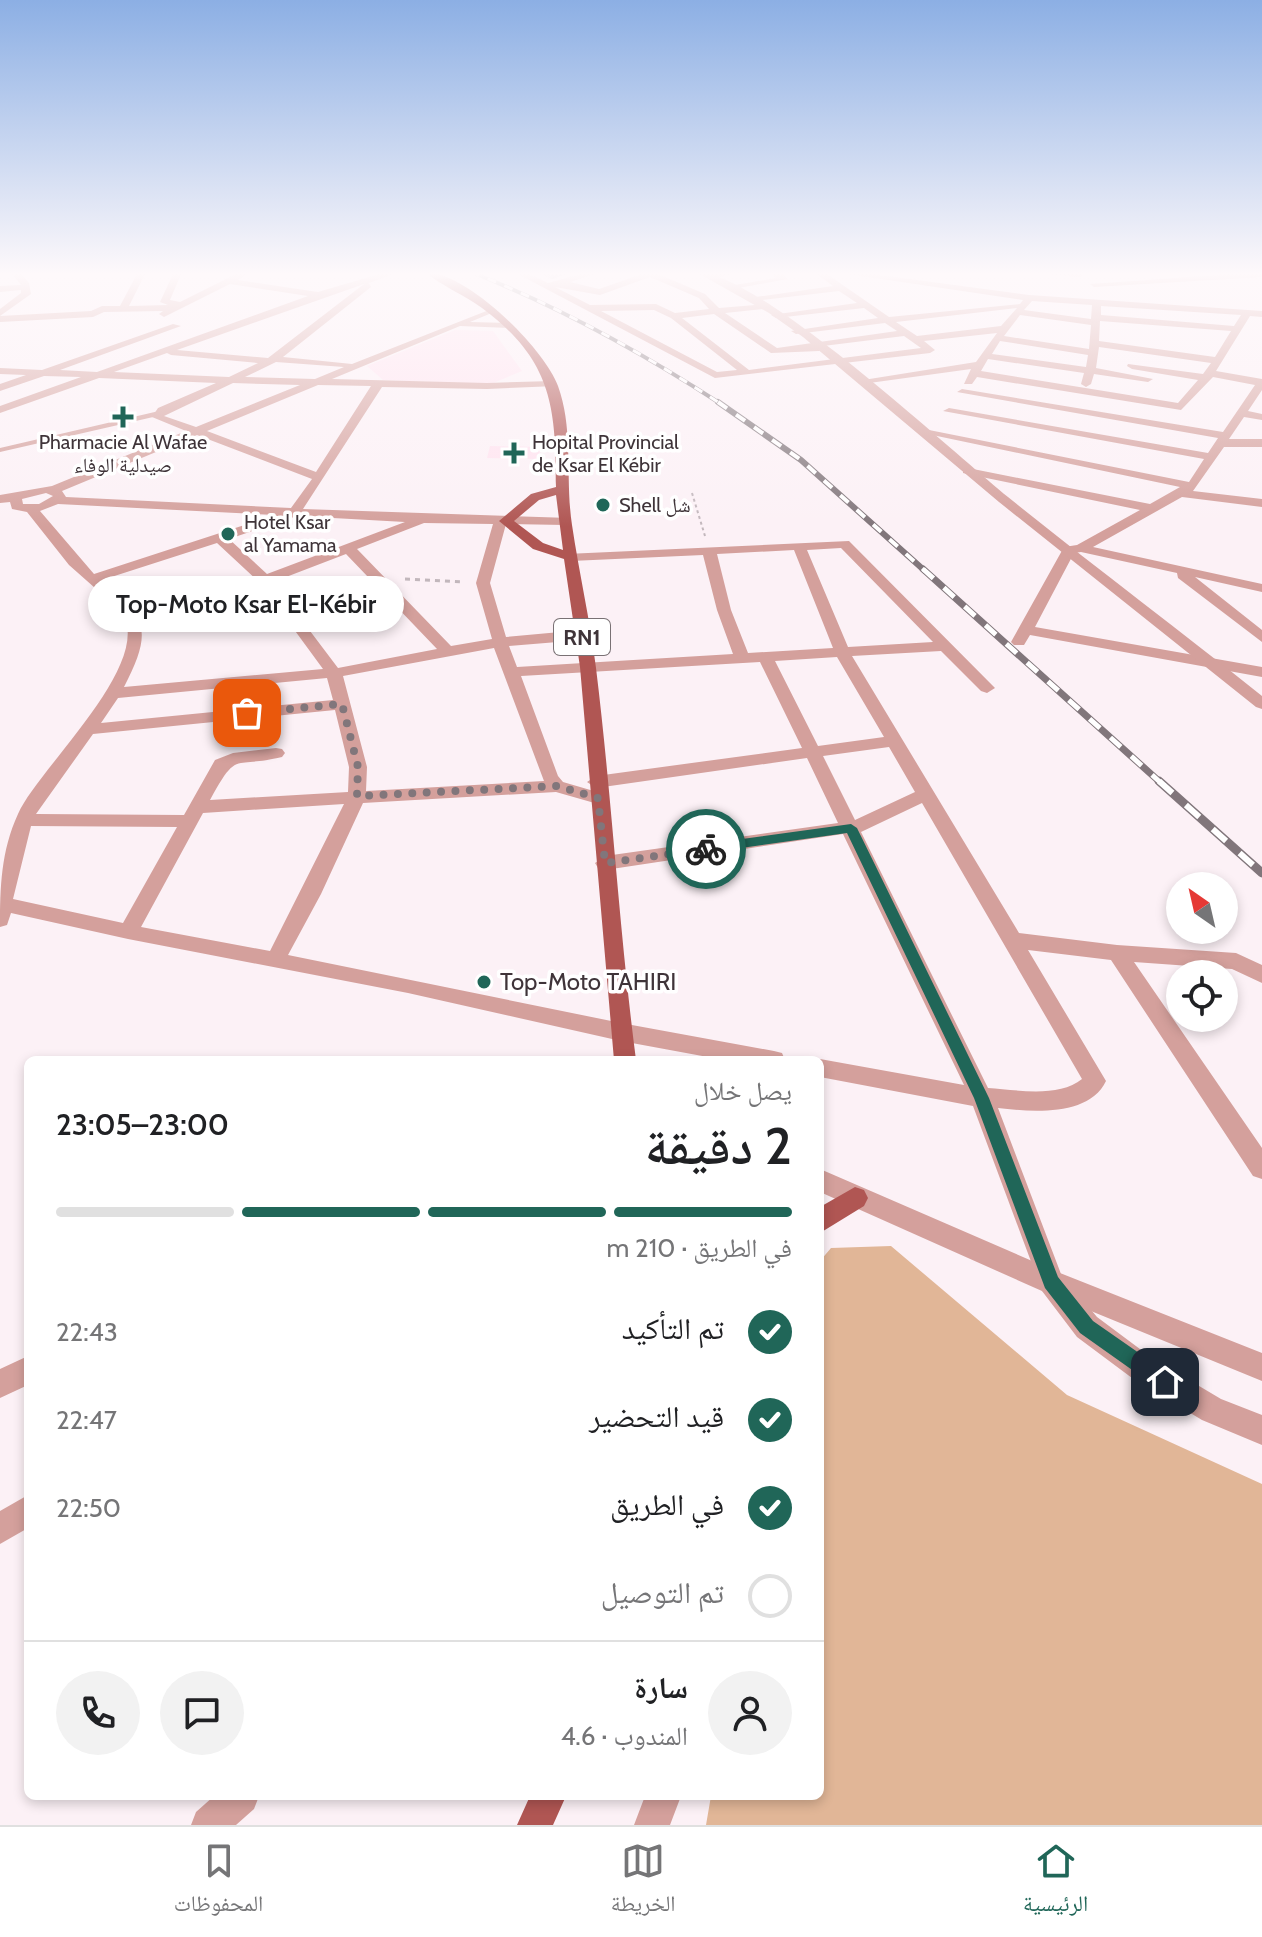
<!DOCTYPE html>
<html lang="ar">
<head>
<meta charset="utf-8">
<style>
	:root { --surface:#fff; --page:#f2f2f2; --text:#202124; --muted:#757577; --line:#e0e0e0; --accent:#206658 }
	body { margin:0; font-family:Cabin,"Noto Naskh Arabic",sans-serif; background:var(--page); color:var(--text); direction:rtl; height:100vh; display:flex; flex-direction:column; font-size:30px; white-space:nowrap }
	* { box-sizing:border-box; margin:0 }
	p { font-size:26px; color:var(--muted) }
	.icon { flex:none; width:44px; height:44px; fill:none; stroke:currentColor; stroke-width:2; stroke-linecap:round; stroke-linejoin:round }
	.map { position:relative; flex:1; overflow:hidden; direction:ltr }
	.side { position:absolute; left:24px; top:1056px; width:800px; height:744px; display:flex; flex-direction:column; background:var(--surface); border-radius:12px; box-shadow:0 4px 12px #0003; direction:rtl }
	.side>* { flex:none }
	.needle { width:52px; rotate:326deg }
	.buttons { position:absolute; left:1166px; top:872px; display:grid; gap:16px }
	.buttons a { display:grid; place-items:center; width:72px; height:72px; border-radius:50%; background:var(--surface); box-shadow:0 4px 12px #0003; font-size:40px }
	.pin { position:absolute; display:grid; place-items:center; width:68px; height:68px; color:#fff; margin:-34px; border-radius:16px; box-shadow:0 4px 12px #0006 }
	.courier { position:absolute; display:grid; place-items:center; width:80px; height:80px; margin:-40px; border:6px solid #206658; border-radius:50%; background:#fff; color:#222; box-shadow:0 2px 10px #0007 }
	.bubble { position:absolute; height:56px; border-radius:28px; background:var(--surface); box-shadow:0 4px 12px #0003; font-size:26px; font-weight:600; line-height:56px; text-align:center; direction:rtl }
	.overview em { font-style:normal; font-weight:600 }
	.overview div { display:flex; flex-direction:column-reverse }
	.overview { display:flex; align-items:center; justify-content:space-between; height:136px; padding:0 32px }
	h1 { font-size:52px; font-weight:600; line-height:60px }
	.bar { display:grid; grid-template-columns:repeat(4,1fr); gap:12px 8px; align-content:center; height:96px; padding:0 32px }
	.bar i { height:10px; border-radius:6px; background:var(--line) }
	.bar .on { background:var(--accent) }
	.bar p { grid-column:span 4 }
	.line { display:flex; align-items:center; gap:20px; padding:0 32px; border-top:2px solid var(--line) }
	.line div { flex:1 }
	.round { display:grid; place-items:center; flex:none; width:84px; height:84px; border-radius:42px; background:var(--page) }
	ol { padding:0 32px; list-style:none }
	li { display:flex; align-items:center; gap:24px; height:88px }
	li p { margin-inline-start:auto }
	li .icon { padding:8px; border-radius:50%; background:var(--accent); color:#fff; stroke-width:4 }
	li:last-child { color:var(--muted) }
	li i { width:44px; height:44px; border:4px solid var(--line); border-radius:50% }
	.tabs { display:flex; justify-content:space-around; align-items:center; height:112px; border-top:2px solid var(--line); background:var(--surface); font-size:22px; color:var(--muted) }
	.tabs a { display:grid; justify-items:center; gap:4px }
	.tabs .on { color:var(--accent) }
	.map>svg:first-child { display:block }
	.built { fill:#ffe2ef }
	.green { fill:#e1b697 }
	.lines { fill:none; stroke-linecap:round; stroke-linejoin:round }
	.path-far1 { stroke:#c2b7bc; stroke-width:2; stroke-dasharray:3 3; stroke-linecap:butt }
	.path { stroke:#c2b7bc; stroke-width:3; stroke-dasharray:5 5; stroke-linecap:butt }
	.service { fill:#d4a09c; fill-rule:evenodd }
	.minor { fill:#d4a09c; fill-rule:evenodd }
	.tertiary { fill:#d4a09c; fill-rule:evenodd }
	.primary { fill:#b05653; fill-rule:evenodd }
	.rail-far3-casing { stroke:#81767b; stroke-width:4 }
	.rail-far2-casing { stroke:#81767b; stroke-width:6 }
	.rail-far1-casing { stroke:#81767b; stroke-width:7 }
	.rail-casing { stroke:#81767b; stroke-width:9 }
	.rail-far3 { stroke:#fff; stroke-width:3; stroke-dasharray:9; stroke-linecap:butt }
	.rail-far2 { stroke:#fff; stroke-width:4; stroke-dasharray:11; stroke-linecap:butt }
	.rail-far1 { stroke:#fff; stroke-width:5; stroke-dasharray:14; stroke-linecap:butt }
	.rail { stroke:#fff; stroke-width:6; stroke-dasharray:18; stroke-linecap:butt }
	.wall { fill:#b0a4b6 }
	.shaded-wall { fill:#908694 }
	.route { fill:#206658 }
	.done { stroke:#81767b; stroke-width:8; stroke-dasharray:0 14.4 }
	.poi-dot { fill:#206658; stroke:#fff; stroke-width:3 }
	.labels { text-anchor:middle; stroke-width:7; stroke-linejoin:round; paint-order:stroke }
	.far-poi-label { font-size:20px; fill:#3f3439; stroke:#fff; text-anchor:start }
	.shield { fill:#fff; stroke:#797174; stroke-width:2 }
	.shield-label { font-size:22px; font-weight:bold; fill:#3f3439 }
	.poi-label { font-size:24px; fill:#3f3439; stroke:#fff; text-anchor:start }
</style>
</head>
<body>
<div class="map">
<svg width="1262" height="1825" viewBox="0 0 1262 1825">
	<rect width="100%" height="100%" fill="#fcf1f6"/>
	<path class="built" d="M455,330L493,331L522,371L491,384L383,380L367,366Z
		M490,446L541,447L538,459L487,458Z"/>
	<path class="green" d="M891,1246L1067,1395L1262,1484V1825H706L711,1796H820V1261L831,1248Z"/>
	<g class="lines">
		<path class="path-far1" d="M692,493L705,536"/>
		<path class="path" d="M405,579L464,582"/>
		<path class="service" d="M159,411H162V415L0,452V448Z"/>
		<path class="minor" d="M11,272H20L29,283L31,294L0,316V309L21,293V290L0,292V286L21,285Z
			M138,272H146L129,306L168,305L160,302L174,272H182L170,300L180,302L240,272H251L238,280L318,292L386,272H399L369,283L371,287L283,357L352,364L494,308V312L470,322L509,323L512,328L460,326L332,379L487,383L552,381L557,384L556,386L487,389L382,387L303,509L570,518V524L565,525L506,524L490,583L506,637L582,630L590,635L582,640L509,646L517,667L733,654L717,610L703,555L571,561L566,560V554L849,541L995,688L987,693L981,691L941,651L852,656L1019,933L1117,945L1236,953L1262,965V983L1232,969L1134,962L1262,1148V1179L1253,1176L1111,960L1028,950L1106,1081C1089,1117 1031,1112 998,1108L1061,1274L1097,1317L1152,1358L1221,1399L1262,1415V1445L1202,1420L1132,1378L1077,1337L1042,1291L973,1106L820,1077V1060H816L820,1059L964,1085L843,834L605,870L598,868L595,863L605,856L838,823L807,758L596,788L587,782L596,776L802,748L760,662L521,676L558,776L563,782L604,794L607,798L604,802L598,804L556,792L363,803L321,894L288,955L621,1023L774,1051L782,1053L785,1060H724L621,1041L408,993L128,939L11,913L7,925L0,927C0,887 1,851 18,814C38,768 157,662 121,611L69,565L27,512L12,509L10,502L0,503V495L52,486L186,431L152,417L158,408L216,383L99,378L0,413V406L81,377L44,376L0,391V384L26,375L0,374V368L42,370L173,324L181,326L60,370L97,372L308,296L230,284L164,317L159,314L163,311L104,312L93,317L0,322V316L91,311L102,306H120ZM364,284L268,358L177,350ZM167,353L171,355L258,363L229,377L114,372ZM276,362L344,367L315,379L245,377ZM233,383L300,385L196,427L164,416ZM318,385L371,386L316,472L207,431ZM197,435L312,479L291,508L66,497L62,491ZM46,493L53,496L39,504H23L22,499ZM58,504L275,515L94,574L40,511ZM297,516L405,522L267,574L229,539ZM424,523L493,524L476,583L492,639L451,646L357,549ZM217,543L260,583L323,669L124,687C151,635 150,617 102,580ZM841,548L933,642L848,647L807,550ZM794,550L833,648L748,653L731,610L717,554ZM346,554L437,649L338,668L273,582ZM494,648L544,781L366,791L367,767L343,676ZM837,657L884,737L818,746L775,661ZM327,678L333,700L101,723L118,698ZM335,710L349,767L348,792L210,800C238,749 232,769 282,757L285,753L282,749L276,748L233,753L215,760L184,815L36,814L93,734ZM889,747L915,792L855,820L823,756ZM922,803L1082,1079C1059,1098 1017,1090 988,1088L861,832ZM344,804L270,951L141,927L203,813ZM31,826L177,827L123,923L13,899Z
			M514,272H525L548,283L588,272H601L570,282L599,289L648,272H660L658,274L705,294L719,308L766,304L763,309L725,313L777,348L897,331L885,323L796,334L791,331L878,318L864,308L776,318L771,315L857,303L839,291L754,301L749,298L833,286L814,272H824L889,317L1020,304L1023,300L834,272H857L1029,295L1262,311V317L1250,316L1216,371L1262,379V390L1248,411L1262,414V420L1244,417L1229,439H1262V447H1224L1193,491L1262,499V507L1182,497L1093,547L1262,584V592L1195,577L1262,630V642L1178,578L1177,573L1081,552L1074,553L1035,627L1262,667V677L1030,635L1024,645H1014L1011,642L1064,547L1077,545L1140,510L967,474L963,473V467L1150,504L1180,487L918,432L924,429L1189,482L1204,459L943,411L949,408L1208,453L1218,438L957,392L962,389L1223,432L1255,385L1213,377L1181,410L977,377L972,384H964L971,369L862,384L857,381L976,362L997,333L924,341L935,350L930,353L715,378ZM650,277L699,298L709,309L675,313L656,304L590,305L555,287L600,295ZM1032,301L1092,305L1091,319L1024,310ZM1101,306L1241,315L1234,326L1101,315ZM1017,308L1001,326L917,336L896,322ZM654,310L671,318L737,370L717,372L601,311ZM714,314L771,353L819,351L823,346L904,336L921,348L749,370L682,318ZM1020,315L1091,325L1089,349L1004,336ZM1100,321L1231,331L1215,357L1099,341ZM1000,341L1088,355L1086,367L992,354ZM1099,347L1211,363L1203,374L1128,364L1127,366L1132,369L1198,380L1178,403L981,371L988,359L1084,373L1081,384L1086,387L1091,384L1094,374L1148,382L1153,379L1096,368Z
			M720,272H742L709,279L705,276Z
			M769,272H779L788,279L733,289L729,286L776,278Z
			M1030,272H1082L1084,274L1080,277Z
			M1262,272V277L1094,287L1090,284Z
			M28,1356V1385L0,1398V1369Z
			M28,1495V1528L0,1544V1511Z
			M645,1796H681L670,1825H634Z"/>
		<path class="tertiary" d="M696,272C760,272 951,451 1008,497C1092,565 1178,629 1262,696V709L1256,707L999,502L803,337L769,313Z
			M820,1169L1060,1273L1262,1353V1381L1042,1291L820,1192Z
			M214,1796H259L254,1809L236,1825H191L196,1812Z"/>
		<path class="primary" d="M425,272C467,272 544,348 558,386C574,430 565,479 572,525C579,572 590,620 596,668C612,798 619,930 636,1060H614L580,667L564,559L533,549L499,521L531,494L556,487C556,406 552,360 482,308C464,295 442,286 425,272ZM556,495L563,550L543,543L514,521L539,500Z
			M855,1187L864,1190L868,1198L864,1206L820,1233V1207Z
			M530,1796H566L553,1825H517Z"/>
		<g class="rail-far3-casing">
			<path id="rail-far3" d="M471,272C560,307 641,352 721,404"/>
		</g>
		<g class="rail-far2-casing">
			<path id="rail-far2" d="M718,402L801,460L925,571"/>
		</g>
		<g class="rail-far1-casing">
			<path id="rail-far1" d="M923,569L1161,783"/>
		</g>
		<g class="rail-casing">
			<path id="rail" d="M1159,781L1262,873"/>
		</g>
		<use href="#rail-far3" class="rail-far3"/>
		<use href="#rail-far2" class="rail-far2"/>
		<use href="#rail-far1" class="rail-far1"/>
		<use href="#rail" class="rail"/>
	</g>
	<path class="wall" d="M535,272H571L552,279Z"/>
	<path class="shaded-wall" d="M551,272H571L552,279Z"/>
	<linearGradient id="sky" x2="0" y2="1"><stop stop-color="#8cafe4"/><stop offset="0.52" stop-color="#fef9fb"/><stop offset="1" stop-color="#fef9fb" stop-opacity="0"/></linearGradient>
	<rect width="1262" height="527" fill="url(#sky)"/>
	<path class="route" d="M851,824L857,828L989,1098L1058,1277L1093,1321L1172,1376L1174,1382L1172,1389L1165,1392L1159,1389L1080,1333L1045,1288L974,1098L847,833L706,853L700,849L706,844Z"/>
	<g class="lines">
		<path class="done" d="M247,713L342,704L358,767L357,796L557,786L598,798L605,863L706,849"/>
	</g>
	<g class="poi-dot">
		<path d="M119 405h8v8h8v8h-8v8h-8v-8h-8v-8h8z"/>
		<path d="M510 441h8v8h8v8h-8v8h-8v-8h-8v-8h8z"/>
		<circle cx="603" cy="505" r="8"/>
		<circle cx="228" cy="534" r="8"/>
		<circle cx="484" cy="982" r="8"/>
	</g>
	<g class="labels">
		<g class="far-poi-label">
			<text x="123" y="449" text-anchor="middle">Pharmacie Al Wafae<tspan x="123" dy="23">صيدلية الوفاء</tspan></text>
			<text x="532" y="449">Hopital Provincial<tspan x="532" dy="23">de Ksar El Kébir</tspan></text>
			<text x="619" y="512">Shell شل</text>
			<text x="244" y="529">Hotel Ksar<tspan x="244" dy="23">al Yamama</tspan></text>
		</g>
		<rect class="shield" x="554" y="619" width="56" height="36" rx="6"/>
		<g class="shield-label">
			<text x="582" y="645">RN1</text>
		</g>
		<g class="poi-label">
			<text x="500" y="990">Top-Moto TAHIRI</text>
		</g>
	</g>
</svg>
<div class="buttons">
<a><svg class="needle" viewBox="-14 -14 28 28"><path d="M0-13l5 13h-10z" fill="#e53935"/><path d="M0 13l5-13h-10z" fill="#757577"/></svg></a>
<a><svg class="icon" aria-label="locate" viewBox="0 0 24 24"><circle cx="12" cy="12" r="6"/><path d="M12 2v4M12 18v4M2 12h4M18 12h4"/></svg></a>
</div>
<div class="pin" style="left:247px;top:713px;background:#ea580c"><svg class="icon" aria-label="bag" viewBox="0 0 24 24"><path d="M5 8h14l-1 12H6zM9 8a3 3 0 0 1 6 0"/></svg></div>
<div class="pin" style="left:1165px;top:1382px;background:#1f2937"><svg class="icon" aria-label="home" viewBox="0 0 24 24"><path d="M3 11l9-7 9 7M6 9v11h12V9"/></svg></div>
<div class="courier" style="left:706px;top:849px"><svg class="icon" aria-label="bike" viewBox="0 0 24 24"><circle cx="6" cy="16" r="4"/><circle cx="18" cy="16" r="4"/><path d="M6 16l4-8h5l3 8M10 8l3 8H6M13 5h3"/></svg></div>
<div class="bubble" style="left:88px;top:576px;width:316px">Top-Moto Ksar El-Kébir</div>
<section class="side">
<div class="overview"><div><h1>2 دقيقة</h1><p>يصل خلال</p></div><em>23:00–23:05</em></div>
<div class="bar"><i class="on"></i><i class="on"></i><i class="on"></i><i></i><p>في الطريق · 210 m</p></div>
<ol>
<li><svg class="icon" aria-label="check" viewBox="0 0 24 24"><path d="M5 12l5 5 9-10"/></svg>تم التأكيد<p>22:43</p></li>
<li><svg class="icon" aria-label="check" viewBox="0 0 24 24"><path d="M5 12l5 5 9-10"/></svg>قيد التحضير<p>22:47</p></li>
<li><svg class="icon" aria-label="check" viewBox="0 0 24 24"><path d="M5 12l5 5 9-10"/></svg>في الطريق<p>22:50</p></li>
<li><i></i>تم التوصيل</li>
</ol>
<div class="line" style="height:144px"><a class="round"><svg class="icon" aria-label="person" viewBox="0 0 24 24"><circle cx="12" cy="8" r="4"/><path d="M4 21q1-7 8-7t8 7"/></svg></a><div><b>سارة</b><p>المندوب · 4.6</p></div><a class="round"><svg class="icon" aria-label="chat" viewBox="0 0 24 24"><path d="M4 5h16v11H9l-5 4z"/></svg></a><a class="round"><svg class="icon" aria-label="phone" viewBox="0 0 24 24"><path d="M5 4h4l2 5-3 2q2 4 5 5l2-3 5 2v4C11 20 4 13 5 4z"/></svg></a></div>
</section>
</div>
<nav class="tabs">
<a class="on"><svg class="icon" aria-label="home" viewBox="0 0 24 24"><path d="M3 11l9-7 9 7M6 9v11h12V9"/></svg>الرئيسية</a>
<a><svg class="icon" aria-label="map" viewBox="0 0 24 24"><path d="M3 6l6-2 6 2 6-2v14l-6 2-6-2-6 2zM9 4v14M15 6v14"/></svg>الخريطة</a>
<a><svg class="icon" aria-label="saved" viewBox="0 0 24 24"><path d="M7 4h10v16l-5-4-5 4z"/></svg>المحفوظات</a>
</nav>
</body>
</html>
